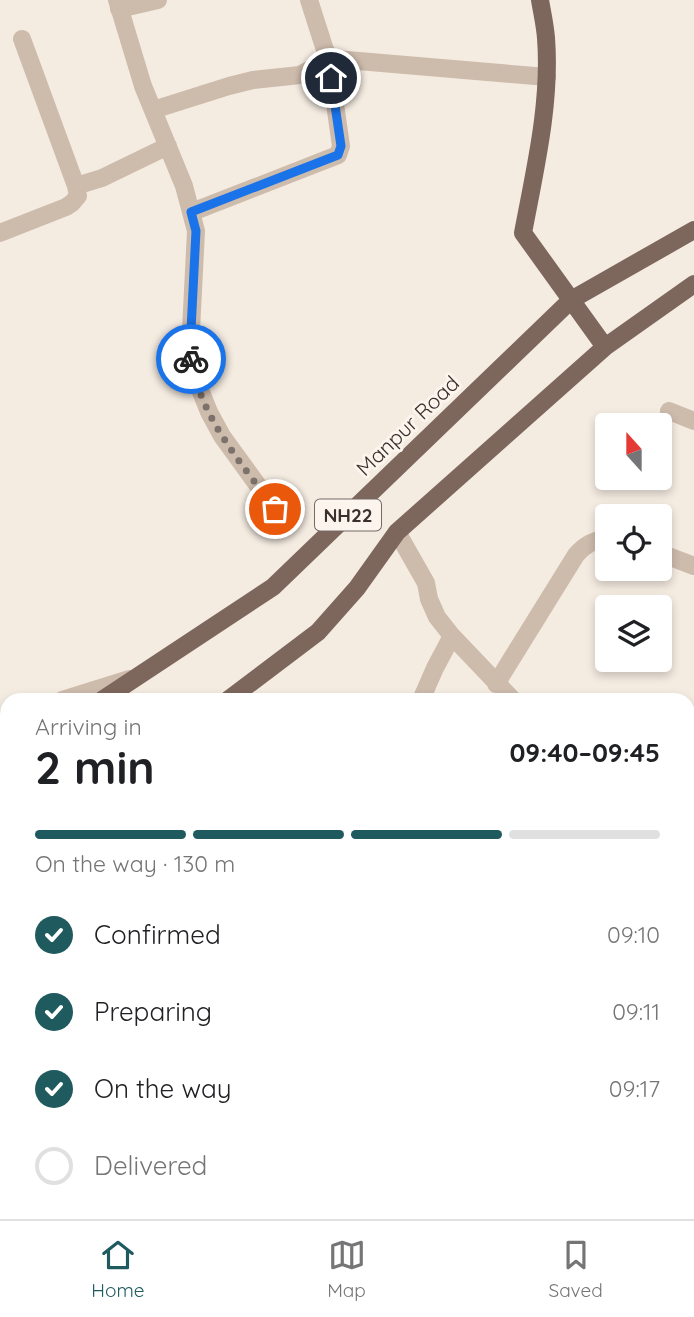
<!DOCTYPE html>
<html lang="en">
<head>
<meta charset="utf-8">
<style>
	:root { --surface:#fff; --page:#f6f6f6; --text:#202124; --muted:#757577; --line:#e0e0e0; --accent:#1f5a5e }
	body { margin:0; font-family:Quicksand,sans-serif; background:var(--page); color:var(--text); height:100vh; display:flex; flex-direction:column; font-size:26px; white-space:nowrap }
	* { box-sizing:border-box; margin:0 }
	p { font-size:23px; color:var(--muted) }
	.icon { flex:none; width:38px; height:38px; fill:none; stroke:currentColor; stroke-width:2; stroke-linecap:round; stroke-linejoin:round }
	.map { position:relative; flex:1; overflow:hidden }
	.details { position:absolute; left:0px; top:693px; width:695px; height:527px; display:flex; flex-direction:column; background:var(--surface); border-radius:21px 21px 0 0; box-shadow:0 4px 10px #0003 }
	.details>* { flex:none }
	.needle { width:46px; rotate:339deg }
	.fabs { position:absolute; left:595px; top:413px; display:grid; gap:14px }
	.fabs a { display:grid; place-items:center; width:77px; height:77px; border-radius:7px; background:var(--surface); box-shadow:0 4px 10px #0003; font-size:35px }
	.pin { position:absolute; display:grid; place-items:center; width:60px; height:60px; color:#fff; margin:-30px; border:4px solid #fff; border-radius:50%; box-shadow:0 2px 7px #0007 }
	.courier { position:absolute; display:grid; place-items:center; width:70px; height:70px; margin:-35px; border:5px solid #1a73e8; border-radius:50%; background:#fff; color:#222; box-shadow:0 2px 9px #0007 }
	.head em { font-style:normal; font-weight:700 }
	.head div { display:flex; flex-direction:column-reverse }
	.head { display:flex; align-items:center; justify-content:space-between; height:119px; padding:0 35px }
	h1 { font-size:46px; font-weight:700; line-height:52px }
	.bar { display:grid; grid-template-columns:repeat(4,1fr); gap:10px 7px; align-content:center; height:84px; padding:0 35px }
	.bar i { height:9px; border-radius:5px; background:var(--line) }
	.bar .selected { background:var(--accent) }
	.bar p { grid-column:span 4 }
	ol { padding:0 35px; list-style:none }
	li { display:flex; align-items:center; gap:21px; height:77px }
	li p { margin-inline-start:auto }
	li .icon { padding:7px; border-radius:50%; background:var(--accent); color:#fff; stroke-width:4 }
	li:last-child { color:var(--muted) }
	li i { width:38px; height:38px; border:4px solid var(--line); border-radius:50% }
	.tab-bar { display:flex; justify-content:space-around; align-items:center; height:98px; border-top:2px solid var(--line); background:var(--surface); font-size:19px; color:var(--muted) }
	.tab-bar a { display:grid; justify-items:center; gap:4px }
	.tab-bar .selected { color:var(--accent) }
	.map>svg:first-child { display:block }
	.water { fill:#7fb0b2 }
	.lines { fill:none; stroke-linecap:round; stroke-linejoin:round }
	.street { stroke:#cdbbac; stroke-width:18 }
	.primary { stroke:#7d675c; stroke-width:18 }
	.done { stroke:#7c716b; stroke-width:7; stroke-dasharray:0 12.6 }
	.route { stroke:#1a73e8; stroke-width:9 }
	.labels { text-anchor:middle; stroke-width:6; stroke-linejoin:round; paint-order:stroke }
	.shield { fill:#fbf5ee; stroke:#756b66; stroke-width:2 }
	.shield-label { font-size:19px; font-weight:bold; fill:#3b302b }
	.street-label { font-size:21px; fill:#3b302b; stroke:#fbf5ee }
</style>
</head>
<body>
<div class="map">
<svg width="694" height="1219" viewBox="0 0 694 1219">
	<rect width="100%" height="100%" fill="#f4ebe1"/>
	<path class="water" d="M0,1040L7,1048V1213H143L149,1219H0Z"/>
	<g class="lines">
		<path class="street" d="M117,0L143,86L184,186L196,231L190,350L193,372L209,412L222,436L275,509
			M309,0L325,50L328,55L335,59L547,77
			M119,9L158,0
			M153,110L229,86L253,80L300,75L313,68L328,55
			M76,186L102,178L168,146
			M192,212L338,155L341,146L328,55
			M0,233L66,207L72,203L78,196L76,186L22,39
			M669,411L694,421
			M397,532L426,583L429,599L437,617L452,636L513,700
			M660,553L694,566
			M496,684L576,555C585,544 594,541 607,537
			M62,700L129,679
			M421,700L435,668L452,636
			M0,720L7,718
			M688,751L694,749
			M688,872L694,874
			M0,996L7,1001
			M222,1213L226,1219
			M381,1213L384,1219
			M564,1213L568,1219
			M673,1213L676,1219"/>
		<path class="primary" d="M540,0C542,12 545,25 546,38C551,103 535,169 523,233L605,347
			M102,700L273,587L571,300L694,230
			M228,700L318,632L357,588L397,532L605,347L694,284
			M0,768L7,763
			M0,836L7,832"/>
	</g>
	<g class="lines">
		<path class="done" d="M191,359C200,417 242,464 275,509"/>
		<path class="route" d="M191,359L190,350L196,231L191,212L338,155L341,146L331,78"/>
	</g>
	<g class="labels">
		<rect class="shield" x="315" y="499.5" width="66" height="31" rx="5"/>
		<g class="shield-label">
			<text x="348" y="522">NH22</text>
		</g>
		<g class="street-label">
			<text transform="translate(408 426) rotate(-44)" y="7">Manpur Road</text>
		</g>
	</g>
</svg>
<div class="fabs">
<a><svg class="needle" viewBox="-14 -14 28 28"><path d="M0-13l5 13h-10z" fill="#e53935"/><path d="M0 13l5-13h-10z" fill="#757577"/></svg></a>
<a><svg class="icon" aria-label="locate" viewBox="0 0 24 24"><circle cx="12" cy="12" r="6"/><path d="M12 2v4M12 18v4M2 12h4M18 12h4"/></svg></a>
<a><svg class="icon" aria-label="layers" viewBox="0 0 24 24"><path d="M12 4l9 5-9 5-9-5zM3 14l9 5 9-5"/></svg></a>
</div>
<div class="pin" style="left:275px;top:509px;background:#ea580c"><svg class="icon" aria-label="bag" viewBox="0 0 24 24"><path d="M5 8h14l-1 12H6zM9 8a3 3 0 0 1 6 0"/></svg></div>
<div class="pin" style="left:331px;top:78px;background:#1f2937"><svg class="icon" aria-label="home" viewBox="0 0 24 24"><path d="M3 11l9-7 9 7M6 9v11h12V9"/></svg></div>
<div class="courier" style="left:191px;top:359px"><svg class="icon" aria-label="bike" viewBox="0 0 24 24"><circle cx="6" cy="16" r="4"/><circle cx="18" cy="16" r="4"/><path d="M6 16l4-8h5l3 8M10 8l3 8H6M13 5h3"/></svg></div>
<section class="details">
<div class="head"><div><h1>2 min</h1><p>Arriving in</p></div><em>09:40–09:45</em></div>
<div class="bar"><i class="selected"></i><i class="selected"></i><i class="selected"></i><i></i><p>On the way · 130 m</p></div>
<ol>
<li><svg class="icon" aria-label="check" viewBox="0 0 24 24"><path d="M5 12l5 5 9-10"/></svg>Confirmed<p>09:10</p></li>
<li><svg class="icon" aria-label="check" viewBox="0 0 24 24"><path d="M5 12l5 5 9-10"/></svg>Preparing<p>09:11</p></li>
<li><svg class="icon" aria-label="check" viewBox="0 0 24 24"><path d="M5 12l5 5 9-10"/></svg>On the way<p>09:17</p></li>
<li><i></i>Delivered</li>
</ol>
</section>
</div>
<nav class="tab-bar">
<a class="selected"><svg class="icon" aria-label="home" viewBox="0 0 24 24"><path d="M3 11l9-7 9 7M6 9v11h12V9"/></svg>Home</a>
<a><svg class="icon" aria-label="map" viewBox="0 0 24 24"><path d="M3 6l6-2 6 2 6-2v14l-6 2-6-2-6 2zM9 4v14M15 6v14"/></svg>Map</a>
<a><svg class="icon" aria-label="saved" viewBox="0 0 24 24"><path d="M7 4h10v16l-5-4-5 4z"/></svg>Saved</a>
</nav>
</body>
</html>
